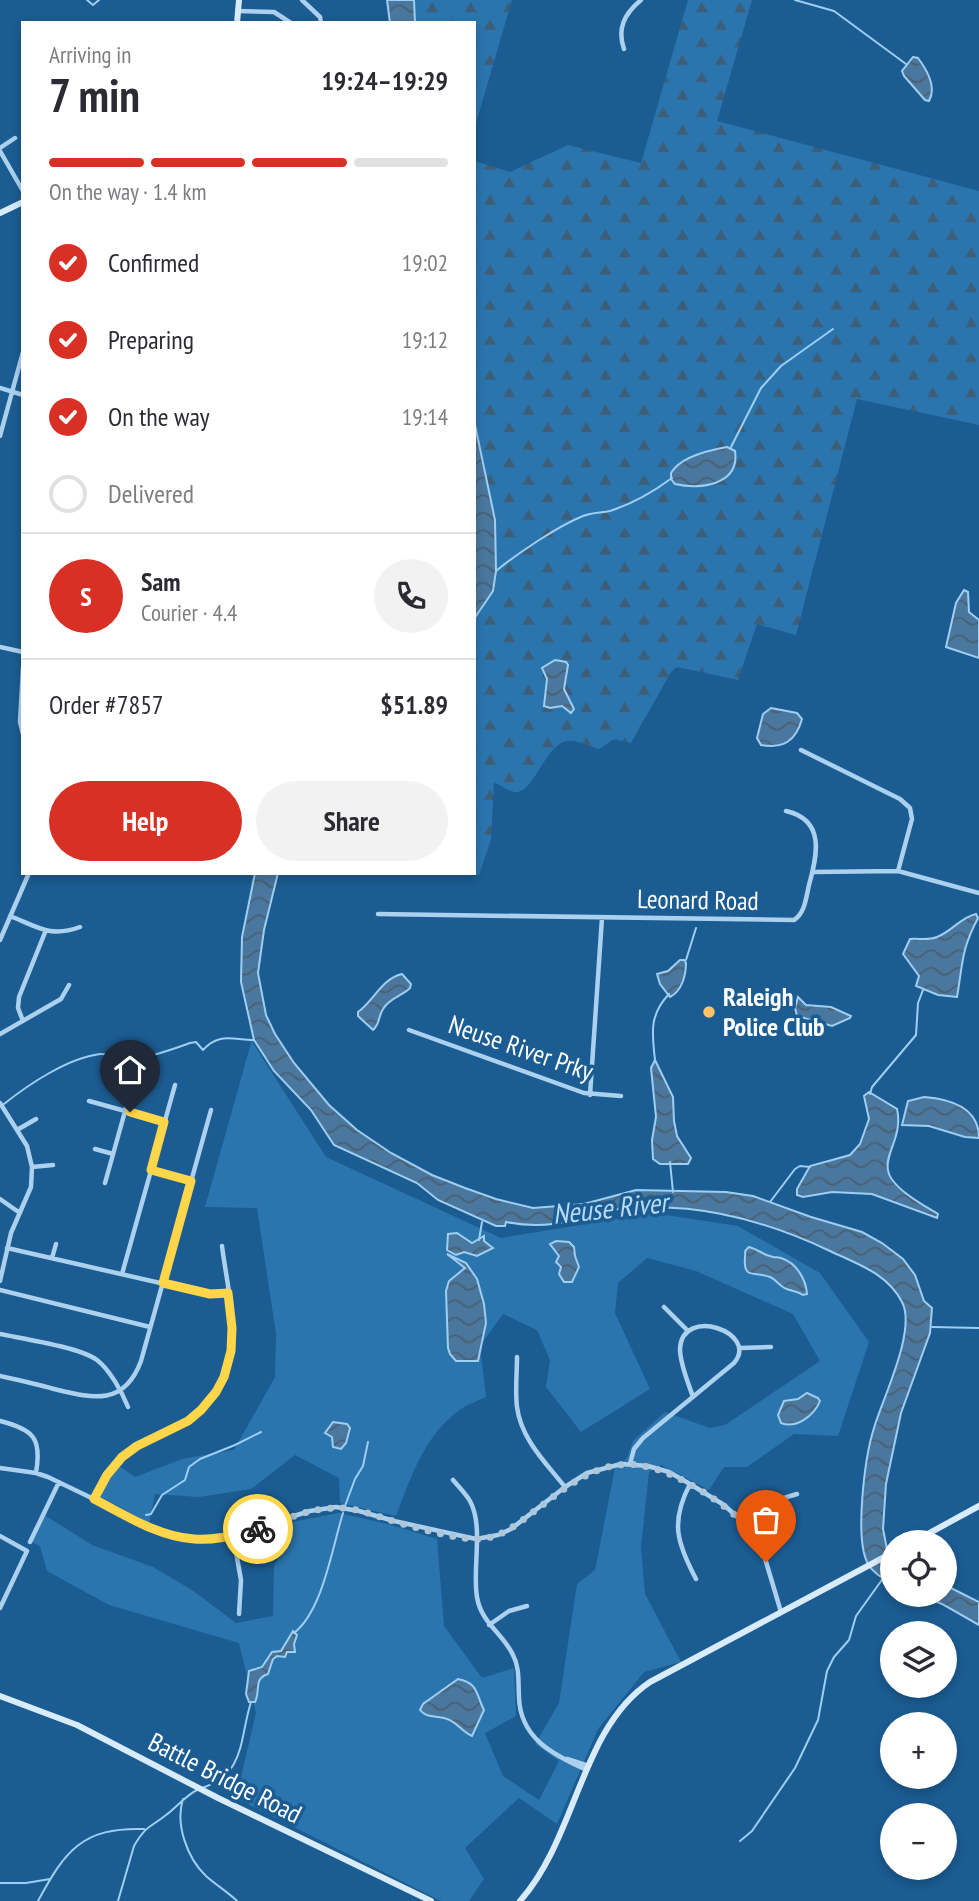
<!DOCTYPE html>
<html lang="en">
<head>
<meta charset="utf-8">
<style>
	:root { --surface:#fff; --page:#f2f2f3; --text:#2b2b33; --muted:#7c7c81; --line:#e1e1e2; --accent:#d93025 }
	body { margin:0; font-family:"PT Sans Narrow",sans-serif; background:var(--page); color:var(--text); height:100vh; display:flex; flex-direction:column; font-size:26px; white-space:nowrap }
	* { box-sizing:border-box; margin:0 }
	p { font-size:23px; color:var(--muted) }
	.icon { flex:none; width:38px; height:38px; fill:none; stroke:currentColor; stroke-width:2; stroke-linecap:round; stroke-linejoin:round }
	.map { position:relative; flex:1; overflow:hidden }
	.details { position:absolute; left:21px; top:21px; width:455px; height:854px; display:flex; flex-direction:column; background:var(--surface); border-radius:0px; box-shadow:0 4px 10px #0003 }
	.details>* { flex:none }
	.fabs { position:absolute; left:880px; top:1530px; display:grid; gap:14px }
	.fabs a { display:grid; place-items:center; width:77px; height:77px; border-radius:50%; background:var(--surface); box-shadow:0 4px 10px #0003; font-size:35px }
	.pin { position:absolute; display:grid; place-items:center; width:60px; height:60px; color:#fff; margin:-72px -30px; border-radius:50% 50% 50% 0; rotate:-45deg; box-shadow:0 0 7px #0007 }
	.pin .icon { rotate:45deg }
	.courier { position:absolute; display:grid; place-items:center; width:70px; height:70px; margin:-35px; border:5px solid #ffd54a; border-radius:50%; background:#fff; color:#222; box-shadow:0 2px 9px #0007 }
	.overview em { font-style:normal; font-weight:700 }
	.overview div { display:flex; flex-direction:column-reverse }
	.overview { display:flex; align-items:center; justify-content:space-between; height:119px; padding:0 28px }
	h1 { font-size:46px; font-weight:700; line-height:52px }
	.bar { display:grid; grid-template-columns:repeat(4,1fr); gap:10px 7px; align-content:center; height:84px; padding:0 28px }
	.bar i { height:9px; border-radius:5px; background:var(--line) }
	.bar .active { background:var(--accent) }
	.bar p { grid-column:span 4 }
	.line { display:flex; align-items:center; gap:18px; padding:0 28px; border-top:2px solid var(--line) }
	.line div { flex:1 }
	.round { display:grid; place-items:center; flex:none; width:74px; height:74px; border-radius:37px; background:var(--page) }
	ol { padding:0 28px; list-style:none }
	li { display:flex; align-items:center; gap:21px; height:77px }
	li p { margin-inline-start:auto }
	li .icon { padding:7px; border-radius:50%; background:var(--accent); color:#fff; stroke-width:4 }
	li:last-child { color:var(--muted) }
	li i { width:38px; height:38px; border:4px solid var(--line); border-radius:50% }
	.button { display:flex; gap:14px; margin-top:auto; padding:14px 28px }
	.button a { flex:1; height:80px; border-radius:42px; background:var(--accent); color:#fff; font-size:28px; font-weight:700; line-height:80px; text-align:center }
	.button a+a { background:var(--page); color:var(--text) }
	.map>svg:first-child { display:block }
	.green { fill:#2b75ae }
	.forest { fill:url(#forest-firs); fill-rule:evenodd }
	.water { fill:url(#water-waves); stroke:#9ecef1; stroke-width:2 }
	.lines { fill:none; stroke-linecap:round; stroke-linejoin:round }
	.stream { stroke:#9ecef1; stroke-width:2 }
	.street { stroke:#abd1ef; stroke-width:4.5 }
	.secondary { stroke:#d8ebfa; stroke-width:6 }
	.done { stroke:#afc6d9; stroke-width:7; stroke-dasharray:0 12.6 }
	.route { stroke:#ffd54a; stroke-width:9 }
	.poi-dot { fill:#ffc369; stroke:#1b5c92; stroke-width:2.5 }
	.labels { text-anchor:middle; stroke-width:7; stroke-linejoin:round; paint-order:stroke }
	.street-label { font-size:26px; fill:#fff; stroke:#1b5c92 }
	.poi-label { font-size:26px; font-weight:bold; fill:#fff; stroke:#1b5c92; text-anchor:start }
	.water-label { font-size:28px; font-style:italic; fill:#b7dbf6; stroke:#1b5c92 }
</style>
</head>
<body>
<div class="map">
<svg width="979" height="1901" viewBox="0 0 979 1901">
	<defs>
		<pattern id="forest-firs" width="22" height="20" patternUnits="userSpaceOnUse" patternTransform="scale(1.75)"><rect width="22" height="20" fill="#2b75ae"/><path d="M5 1l3.5 6h-7zM16 11l3.5 6h-7z" fill="#3d5e78"/></pattern>
		<pattern id="water-waves" width="16" height="10" patternUnits="userSpaceOnUse" patternTransform="scale(1.75)"><rect width="16" height="10" fill="#4a779e"/><path d="M0 5q4-4 8 0t8 0" fill="none" stroke="#4b5f71"/></pattern>
	</defs>
	<rect width="100%" height="100%" fill="#1b5c92"/>
	<path class="green" d="M249,1037L326,1157L501,1238L653,1213L738,1226L820,1273L869,1342L838,1436L794,1434L747,1467H724L709,1490L661,1465L649,1472L641,1547L645,1594L681,1662L644,1672L598,1729L557,1824L519,1798L465,1848L484,1879L469,1901H441L236,1798L256,1713L239,1643L109,1605L47,1571L40,1546L32,1542L43,1514L92,1545L153,1567L192,1590L236,1623L273,1616L274,1566L287,1545V1523L339,1513L388,1524L437,1539L444,1626L482,1678L514,1668L516,1716L485,1733L503,1776L539,1800L559,1761L535,1744L559,1703L577,1584L595,1570L615,1468L627,1458L633,1441L665,1412L710,1428L725,1425L820,1361L793,1314L696,1271L647,1258L618,1283L615,1313L650,1389L581,1432L546,1387L550,1360L537,1330L503,1314L480,1346L486,1397C478,1401 468,1404 461,1409C425,1434 411,1477 396,1516L340,1503L339,1478L295,1455L251,1489L199,1497L155,1494L149,1523L96,1494L100,1477L113,1462L135,1477L182,1459L234,1450L275,1377L276,1334L257,1208L205,1207L251,1043Z"/>
	<path class="forest" d="M414,0H512L474,130V23H415Z
		M688,0H752L717,121L979,191V425L857,399L796,635L757,624L738,680L677,667L671,672L631,743L614,739L599,749C589,747 578,739 567,741C544,745 534,795 514,792C507,791 501,784 494,783L491,839L479,875H277L474,873V619L493,591L496,571L489,489L474,420V161L510,172L568,145L641,163ZM715,449L705,486C693,487 679,488 671,479L678,464ZM568,668L564,689L574,709L568,712L559,705L550,708L544,702L547,684L543,674Z"/>
	<path class="water" d="M387,0H414L415,23H390Z
		M913,57L918,58C927,70 937,87 929,101L925,100L904,76L902,71Z
		M474,420L495,520L496,571L493,591L474,619Z
		M727,447L735,451C740,485 700,490 675,484L671,479V473C680,457 710,450 727,447Z
		M964,590L968,592L969,612L979,620V658L946,647L956,603Z
		M555,660L566,662L568,665L564,689L574,709L571,713L562,706L550,708L544,706L547,679L542,668Z
		M771,708L797,713L802,719C796,741 783,749 761,745L757,738L763,714Z
		M255,873H278L264,930L258,973L266,1015L275,1034L294,1063L329,1105L357,1130L391,1153L432,1175L465,1188L496,1199L533,1208L584,1204L636,1190L726,1192L753,1196L811,1217L862,1232L882,1243L903,1259L915,1275L924,1301L932,1308L930,1333L901,1413L886,1484L883,1529L887,1549L892,1556V1583C883,1579 874,1574 868,1564C854,1539 865,1456 874,1428C882,1400 917,1330 902,1302C887,1273 857,1264 830,1251C758,1217 684,1199 605,1211C593,1213 581,1218 569,1221C549,1226 527,1226 506,1222L505,1226H496L438,1200L417,1183L334,1145L311,1110L274,1071L254,1040L241,982L242,937Z
		M976,914L978,918C961,950 963,963 957,997L938,995L916,986L919,976L903,954L910,939C919,938 928,941 937,937C951,932 961,917 976,914Z
		M680,960H684L686,963C686,975 682,991 670,997L660,984L657,974L668,971Z
		M402,974L411,984L410,988C402,996 389,998 383,1009C378,1017 380,1024 373,1030L358,1016V1012C374,1001 381,979 402,974Z
		M798,997L806,1005L831,1007L851,1016L850,1018L832,1026L797,1016L795,1008Z
		M655,1060L673,1097L674,1121L677,1136L691,1158L688,1164H660L653,1159L652,1140L656,1117L651,1068Z
		M869,1092L897,1109C900,1121 898,1131 894,1142C891,1151 886,1161 888,1170C890,1187 923,1205 938,1214L937,1218L872,1194L832,1192L803,1197L797,1195V1189L810,1166L850,1155L860,1144L869,1119L864,1096Z
		M924,1097C950,1099 979,1107 979,1138L965,1137L929,1126L902,1125L908,1101Z
		M457,1233L472,1243L484,1236V1241L493,1248L477,1256L464,1252L456,1255L447,1250L448,1234Z
		M556,1241L569,1242L574,1247L575,1256L579,1267L572,1282H564L559,1274L561,1267L556,1262L559,1256L550,1244Z
		M749,1247C757,1249 762,1254 770,1256C778,1259 773,1256 781,1258C797,1263 806,1280 807,1294L803,1295C795,1290 788,1291 783,1287C778,1284 775,1279 770,1277C754,1271 743,1280 745,1257C746,1248 743,1253 749,1247Z
		M447,1254L466,1263L477,1279L484,1304L486,1323L478,1361H456L450,1354L448,1348L446,1291L449,1281L465,1268Z
		M807,1393L818,1398L820,1401C814,1416 796,1429 781,1423L778,1415L784,1401L798,1399Z
		M333,1422L347,1424L350,1428L346,1443L341,1449L333,1447L332,1437L325,1433Z
		M945,1585L979,1602V1625L942,1604L918,1594H945Z
		M293,1631L297,1635L294,1644L295,1652H287L285,1657L277,1656L273,1659L268,1674C253,1679 261,1690 255,1702H249L246,1694L249,1671L262,1667L272,1652L281,1651Z
		M458,1679C479,1683 476,1695 484,1710L472,1736C462,1732 457,1722 447,1719C437,1715 427,1719 420,1710L423,1704Z"/>
	<g class="lines">
		<path class="stream" d="M87,0L93,5L99,0
			M795,0L834,11L906,64
			M731,447L761,388L781,366L833,329
			M496,571C518,553 558,526 583,516C592,512 601,513 610,511C632,504 653,492 672,478
			M686,960L696,928
			M655,1060C652,1033 649,1015 669,994
			M870,1094L872,1087L916,1035L918,1003L923,990
			M4,1104C29,1084 68,1058 100,1054C109,1053 117,1058 127,1058C144,1060 173,1049 190,1043L196,1042L203,1050C219,1032 233,1040 254,1040
			M670,1162L673,1192
			M770,1202L795,1169L800,1166L810,1167
			M479,1240L482,1222
			M932,1327L979,1328
			M345,1506L355,1479L363,1466L368,1442
			M146,1515L151,1514L162,1495L185,1480L189,1467L200,1459L235,1445L261,1432
			M294,1633C323,1610 332,1548 343,1513
			M202,1788C246,1773 239,1740 251,1702
			M183,1799C175,1824 187,1858 206,1876C216,1885 228,1892 237,1901
			M740,1841L752,1831L795,1768L818,1720L827,1671L834,1657L849,1640L856,1616L884,1577
			M0,1883H26L50,1879
			M38,1901C65,1851 82,1827 144,1829
			M118,1901L134,1846C146,1825 150,1828 166,1815C177,1807 185,1796 197,1790"/>
		<path class="street" d="M302,0L320,17L321,23
			M238,11L274,12L291,23
			M624,49C617,29 624,14 641,0
			M0,148L15,138
			M0,151L23,191
			M0,388L23,395
			M0,436L23,352
			M0,647L23,652
			M23,668L20,722L23,734
			M801,750L900,799L910,808L912,819L898,871
			M813,872L898,871L979,893
			M378,914L794,920C805,913 806,898 809,885C817,856 826,820 786,811
			M10,916C38,927 50,938 80,927
			M0,940L29,873
			M23,1021L18,1008L19,997L46,930
			M409,1030L584,1093L621,1096
			M0,1034L61,999L69,985
			M590,1095L602,918
			M89,1101L165,1122
			M0,1103L27,1146L32,1167L31,1187L11,1233L0,1281
			M17,1130L36,1119
			M95,1149L113,1154
			M32,1167L53,1165
			M151,1170L191,1181
			M105,1183L131,1090
			M0,1199L20,1213
			M7,1248L204,1293H228
			M52,1258L56,1244
			M122,1274L175,1085
			M0,1290L150,1327
			M664,1307L688,1331
			M0,1334C24,1339 79,1347 97,1360C110,1370 122,1392 128,1407
			M740,1348L771,1347
			M517,1357C517,1374 515,1391 517,1407C521,1439 546,1463 565,1487
			M0,1376C18,1380 36,1384 54,1389C92,1398 124,1407 141,1361L211,1110
			M0,1421C34,1430 42,1438 36,1473
			M630,1464L634,1449L643,1438L734,1363C760,1333 682,1305 680,1349C680,1364 688,1382 693,1397
			M0,1468L36,1473L48,1477L156,1529L188,1539H206L233,1535L310,1511L336,1507L359,1511L394,1521L476,1539L498,1535L511,1529L565,1487L587,1473L621,1464L648,1466L669,1472L690,1484L724,1505L745,1524L764,1555L781,1612
			M453,1480C459,1487 466,1494 470,1501C484,1527 472,1568 477,1597C481,1623 503,1633 513,1655C520,1668 518,1683 519,1697C520,1738 553,1755 587,1770
			M690,1484C670,1522 677,1543 696,1579
			M95,1499C103,1481 112,1465 129,1452C142,1441 161,1435 176,1427C207,1412 229,1381 232,1347C235,1314 226,1278 222,1246
			M745,1524L771,1502L797,1494
			M233,1535L241,1580L239,1614
			M0,1536L27,1551L0,1608
			M30,1542L59,1482
			M489,1625L509,1611L527,1606
			M567,1759L589,1766"/>
		<path class="secondary" d="M237,23L239,0
			M0,213L23,202
			M913,1542L979,1506
			M0,1696L77,1725L218,1798L431,1901
			M520,1901C577,1837 580,1729 650,1682L892,1553"/>
	</g>
	<g class="lines">
		<path class="done" d="M258,1529C283,1521 309,1508 335,1508C353,1507 370,1514 387,1519C408,1526 455,1539 476,1539C496,1539 513,1528 528,1516C593,1466 622,1443 700,1490C730,1508 754,1528 766,1562"/>
		<path class="route" d="M130,1112L164,1122L151,1170L191,1181L163,1283L210,1294L228,1293L232,1328L231,1351L224,1377L216,1392L201,1410L188,1421L137,1446L122,1457L107,1475L94,1499C125,1515 159,1537 194,1539C216,1541 238,1534 258,1529"/>
	</g>
	<circle class="poi-dot" cx="709" cy="1012" r="7"/>
	<g class="labels">
		<g class="street-label">
			<text transform="translate(698 900) rotate(1)" y="9">Leonard Road</text>
			<text transform="translate(521 1048) rotate(19)" y="9">Neuse River Prky</text>
			<text transform="translate(225 1778) rotate(27)" y="9">Battle Bridge Road</text>
		</g>
		<g class="poi-label">
			<text x="723" y="1006">Raleigh<tspan x="723" dy="30">Police Club</tspan></text>
		</g>
		<g class="water-label">
			<text transform="translate(610 1208) rotate(-6)" y="10">Neuse River</text>
		</g>
	</g>
</svg>
<div class="fabs">
<a><svg class="icon" aria-label="locate" viewBox="0 0 24 24"><circle cx="12" cy="12" r="6"/><path d="M12 2v4M12 18v4M2 12h4M18 12h4"/></svg></a>
<a><svg class="icon" aria-label="layers" viewBox="0 0 24 24"><path d="M12 4l9 5-9 5-9-5zM3 14l9 5 9-5"/></svg></a>
<a>+</a>
<a>−</a>
</div>
<div class="pin" style="left:766px;top:1562px;background:#ea580c"><svg class="icon" aria-label="bag" viewBox="0 0 24 24"><path d="M5 8h14l-1 12H6zM9 8a3 3 0 0 1 6 0"/></svg></div>
<div class="pin" style="left:130px;top:1112px;background:#1f2937"><svg class="icon" aria-label="home" viewBox="0 0 24 24"><path d="M3 11l9-7 9 7M6 9v11h12V9"/></svg></div>
<div class="courier" style="left:258px;top:1529px"><svg class="icon" aria-label="bike" viewBox="0 0 24 24"><circle cx="6" cy="16" r="4"/><circle cx="18" cy="16" r="4"/><path d="M6 16l4-8h5l3 8M10 8l3 8H6M13 5h3"/></svg></div>
<section class="details">
<div class="overview"><div><h1>7 min</h1><p>Arriving in</p></div><em>19:24–19:29</em></div>
<div class="bar"><i class="active"></i><i class="active"></i><i class="active"></i><i></i><p>On the way · 1.4 km</p></div>
<ol>
<li><svg class="icon" aria-label="check" viewBox="0 0 24 24"><path d="M5 12l5 5 9-10"/></svg>Confirmed<p>19:02</p></li>
<li><svg class="icon" aria-label="check" viewBox="0 0 24 24"><path d="M5 12l5 5 9-10"/></svg>Preparing<p>19:12</p></li>
<li><svg class="icon" aria-label="check" viewBox="0 0 24 24"><path d="M5 12l5 5 9-10"/></svg>On the way<p>19:14</p></li>
<li><i></i>Delivered</li>
</ol>
<div class="line" style="height:126px"><b class="round" style="background:var(--accent);color:#fff">S</b><div><b>Sam</b><p>Courier · 4.4</p></div><a class="round"><svg class="icon" aria-label="phone" viewBox="0 0 24 24"><path d="M5 4h4l2 5-3 2q2 4 5 5l2-3 5 2v4C11 20 4 13 5 4z"/></svg></a></div>
<div class="line" style="height:91px"><div>Order #7857</div><b>$51.89</b></div>
<div class="button"><a>Help</a><a>Share</a></div>
</section>
</div>
</body>
</html>
